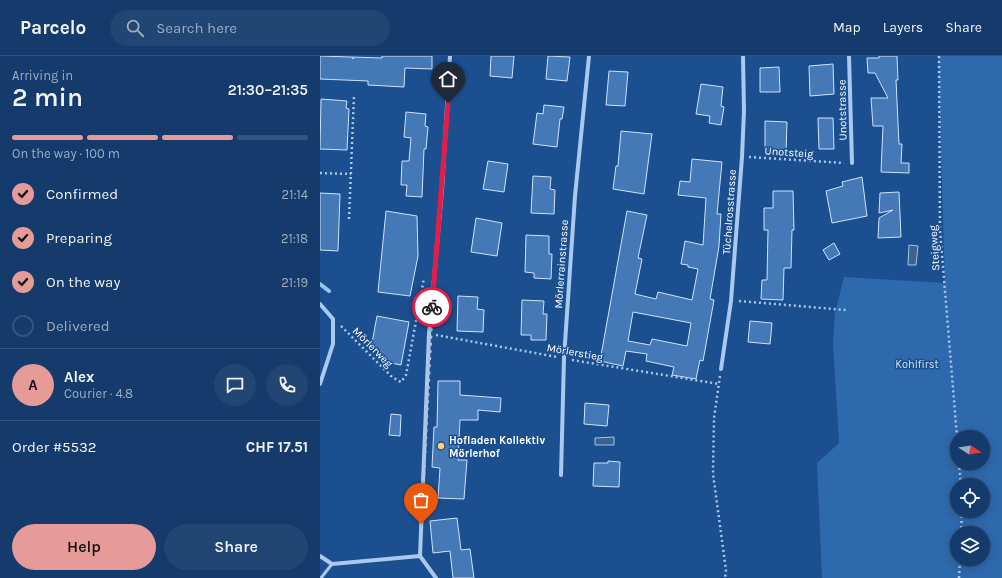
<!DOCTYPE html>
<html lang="en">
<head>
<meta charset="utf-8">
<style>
	:root { --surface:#143b6b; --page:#214673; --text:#f1f3f6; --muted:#9dadc1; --line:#33557e; --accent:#e69b98 }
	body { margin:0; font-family:Karla,sans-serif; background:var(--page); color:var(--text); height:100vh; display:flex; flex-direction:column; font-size:15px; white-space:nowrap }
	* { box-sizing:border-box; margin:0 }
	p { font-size:13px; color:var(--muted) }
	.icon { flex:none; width:22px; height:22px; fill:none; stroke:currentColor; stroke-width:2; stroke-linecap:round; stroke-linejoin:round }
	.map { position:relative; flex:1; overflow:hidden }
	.panel { display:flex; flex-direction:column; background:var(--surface); width:320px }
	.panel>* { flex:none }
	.needle { width:26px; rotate:102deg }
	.fabs { position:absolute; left:630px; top:374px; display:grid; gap:8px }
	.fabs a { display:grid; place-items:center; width:40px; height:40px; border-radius:50%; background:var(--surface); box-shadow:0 2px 10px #0003,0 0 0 1px var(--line); font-size:20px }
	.pin { position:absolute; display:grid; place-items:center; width:34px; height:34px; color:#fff; margin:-41px -17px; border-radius:50% 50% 50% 0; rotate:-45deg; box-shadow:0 0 4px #0007 }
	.pin .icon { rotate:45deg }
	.courier { position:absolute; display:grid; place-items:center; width:40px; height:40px; margin:-20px; border:3px solid #e11d48; border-radius:50%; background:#fff; color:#222; box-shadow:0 1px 5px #0007 }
	.overview em { font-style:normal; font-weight:600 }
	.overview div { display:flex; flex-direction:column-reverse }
	.overview { display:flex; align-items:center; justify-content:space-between; height:68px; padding:0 12px }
	h1 { font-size:26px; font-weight:600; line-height:30px }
	.bar { display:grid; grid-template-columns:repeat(4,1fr); gap:6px 4px; align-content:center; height:48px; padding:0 12px }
	.bar i { height:5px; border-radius:3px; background:var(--line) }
	.bar .selected { background:var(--accent) }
	.bar p { grid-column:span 4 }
	.line { display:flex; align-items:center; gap:10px; padding:0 12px; border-top:1px solid var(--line) }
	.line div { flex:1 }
	.round { display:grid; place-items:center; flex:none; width:42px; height:42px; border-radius:21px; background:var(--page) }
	ol { padding:0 12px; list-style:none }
	li { display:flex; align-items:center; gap:12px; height:44px }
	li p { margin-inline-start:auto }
	li .icon { padding:4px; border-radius:50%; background:var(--accent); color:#111; stroke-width:4 }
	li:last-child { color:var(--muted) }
	li i { width:22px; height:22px; border:2px solid var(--line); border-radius:50% }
	.action { display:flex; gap:8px; margin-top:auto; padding:8px 12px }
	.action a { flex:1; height:46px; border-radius:24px; background:var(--accent); color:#111; font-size:16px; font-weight:600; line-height:46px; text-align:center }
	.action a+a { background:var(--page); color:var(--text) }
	header { display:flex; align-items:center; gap:24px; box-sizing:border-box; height:56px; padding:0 20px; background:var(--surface); border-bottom:1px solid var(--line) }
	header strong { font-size:19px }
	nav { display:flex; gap:22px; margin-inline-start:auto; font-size:14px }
	.search { width:280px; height:36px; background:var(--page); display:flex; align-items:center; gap:10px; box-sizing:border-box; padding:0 14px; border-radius:22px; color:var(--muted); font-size:15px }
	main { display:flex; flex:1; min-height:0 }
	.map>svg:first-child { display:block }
	.green { fill:#2e69ad; fill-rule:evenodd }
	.water { fill:#3c6290; stroke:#9cc4f0 }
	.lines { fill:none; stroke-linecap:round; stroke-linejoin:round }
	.stream { stroke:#9cc4f0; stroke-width:4 }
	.building { fill:#4478b7; stroke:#cfe3fa; fill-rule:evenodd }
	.path { stroke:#a9c9ee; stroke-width:2.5; stroke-dasharray:2 3; stroke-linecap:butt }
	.service { stroke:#a9c9ee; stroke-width:3 }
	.minor { stroke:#a9c9ee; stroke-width:4 }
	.done { stroke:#afc1d8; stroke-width:4; stroke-dasharray:0 7.2 }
	.route { stroke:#e11d48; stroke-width:5 }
	.poi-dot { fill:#ffd166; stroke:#1b4f8f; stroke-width:1.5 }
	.labels { text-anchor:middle; stroke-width:3; stroke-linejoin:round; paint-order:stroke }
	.street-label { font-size:11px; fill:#fff; stroke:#1b4f8f }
	.park-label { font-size:11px; fill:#cfe3fa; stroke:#1b4f8f }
	.poi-label { font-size:11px; font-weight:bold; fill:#fff; stroke:#1b4f8f; text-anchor:start }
</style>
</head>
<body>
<header>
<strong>Parcelo</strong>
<div class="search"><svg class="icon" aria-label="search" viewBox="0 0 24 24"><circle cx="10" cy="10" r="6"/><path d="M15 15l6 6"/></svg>Search here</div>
<nav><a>Map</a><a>Layers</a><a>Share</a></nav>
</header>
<main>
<section class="panel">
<div class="overview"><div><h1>2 min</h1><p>Arriving in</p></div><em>21:30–21:35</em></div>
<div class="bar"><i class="selected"></i><i class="selected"></i><i class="selected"></i><i></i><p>On the way · 100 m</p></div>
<ol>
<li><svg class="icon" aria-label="check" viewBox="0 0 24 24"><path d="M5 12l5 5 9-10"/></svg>Confirmed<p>21:14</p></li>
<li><svg class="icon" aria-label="check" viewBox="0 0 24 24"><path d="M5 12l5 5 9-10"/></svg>Preparing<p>21:18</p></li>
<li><svg class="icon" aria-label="check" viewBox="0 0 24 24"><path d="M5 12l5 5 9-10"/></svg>On the way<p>21:19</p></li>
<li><i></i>Delivered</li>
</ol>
<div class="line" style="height:72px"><b class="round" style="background:var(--accent);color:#111">A</b><div><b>Alex</b><p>Courier · 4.8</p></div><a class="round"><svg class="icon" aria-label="chat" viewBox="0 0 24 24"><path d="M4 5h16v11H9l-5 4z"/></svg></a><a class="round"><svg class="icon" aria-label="phone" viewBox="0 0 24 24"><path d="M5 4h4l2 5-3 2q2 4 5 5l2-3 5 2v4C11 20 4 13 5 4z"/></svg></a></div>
<div class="line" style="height:52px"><div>Order #5532</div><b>CHF 17.51</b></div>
<div class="action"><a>Help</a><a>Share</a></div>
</section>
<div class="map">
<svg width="682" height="522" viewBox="0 0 682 522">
	<rect width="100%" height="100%" fill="#1b4f8f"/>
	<path class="green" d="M618,0H682V522H502L497,407L519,387L513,287L515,257L524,221L625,227ZM637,381H663V407H637ZM637,429H663V455H637ZM637,477H663V503H637Z"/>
	<path class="water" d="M589,189L598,190L596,209H588Z
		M294,381V389H275V382Z"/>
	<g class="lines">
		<path class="stream" d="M0,228L9,235"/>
	</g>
	<path class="building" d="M0,0L62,2V0H112V13L85,12L84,31L48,29V25L0,23Z
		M171,0H194L192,22L170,20Z
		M228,0L250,1L247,25L226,23Z
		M559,0H577L578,24H576L579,88H582L581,107H589V117L561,116L563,70H553L551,42H568L555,17H548L547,2H559Z
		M513,8L514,38L490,40L489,10Z
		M459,11L460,36H440V12Z
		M289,15L308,16L305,50L286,49Z
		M381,28L403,31L401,50L404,51L401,69L389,67L390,60L376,58Z
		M1,43L27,45L26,52L29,53L27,94L0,93Z
		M224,49L244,51L242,63H240L237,91L213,88L217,57L223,58Z
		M86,56L106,58L105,70L108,71L106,93H104L102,141L86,140L87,129H81L82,105H89L91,82L84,81Z
		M498,62H513L514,93H499Z
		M445,65L467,66L466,98L445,97Z
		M301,75L332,78L324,138L293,133L296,110H298Z
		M372,103L402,106L397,158H401L399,190L390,243L394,244L383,305L380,304L376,323L352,319L354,311L326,305L327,298L306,295L303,310L280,305L307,155L327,159L318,202L322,203L315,238L336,243L338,236L372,244L378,213L368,211V209L361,208L365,185L383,189L386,142L358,139L360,125L370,126ZM313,256L371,267L367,290L332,283L330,289L308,285Z
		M168,105L188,108L184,136L163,133Z
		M213,120L231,121L230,133L235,134L234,158L211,157Z
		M542,121L547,160L512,167L506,135L523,130L522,126Z
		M453,135H473L474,174H472L471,212H464L463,244L441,243L442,224H447L448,174H444V152H453Z
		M579,136L581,181L558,182L559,162L573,154L559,157L560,137Z
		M0,137L20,138L18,195L0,194Z
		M66,155L97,160L98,200L90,240L58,236Z
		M156,162L182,167L177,200L151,196Z
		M206,179L229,180V198H232L231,223L214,222V217L205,216Z
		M514,187L520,198L509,204L503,194Z
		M138,240L158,241L157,253L164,254L163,276L137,275Z
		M202,244L224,245L223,258H227L226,284H211V279H201Z
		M57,260L89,266L81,309L71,307L52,287Z
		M430,265L452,267L450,288L428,286Z
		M118,325H140V339L181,342L180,356L158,354V364H140L138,404H147L144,443L118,442L120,412L112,411L114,371H117Z
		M265,347L289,349L287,370L264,368Z
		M71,358L81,359L80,380L69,379Z
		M288,405L300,406L299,431L273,430L274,407H288Z
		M137,462L141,494L150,493L154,522H133L130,495L113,497L110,465Z"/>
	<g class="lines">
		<path class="path" d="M619,0L620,174L637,381
			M33,3V0
			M429,101L524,107
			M0,117L31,118
			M29,163L34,39
			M419,245L526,254
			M21,270L72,321L81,326L86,319L104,222
			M116,279L237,301
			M252,304L399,328
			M400,320L394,362L393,418L406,514L405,522
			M639,407L641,429
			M641,477L642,455
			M639,522L640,503"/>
		<path class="service" d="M1,522L12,508"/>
		<path class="minor" d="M529,0L532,107
			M0,248L13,263V288L0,328
			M401,313L411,245L422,101L424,55L423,0
			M241,419L244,302L255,140L269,0
			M0,500L12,508L100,500
			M116,522L100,500L109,278L122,134L130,0"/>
	</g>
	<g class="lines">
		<path class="done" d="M101,468L112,251"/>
		<path class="route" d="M112,251L128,47"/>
	</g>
	<circle class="poi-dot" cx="121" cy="390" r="4"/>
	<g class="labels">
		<g class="street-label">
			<text transform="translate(522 54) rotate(-91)" y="4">Unotstrasse</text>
			<text transform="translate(469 96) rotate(4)" y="4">Unotsteig</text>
			<text transform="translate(409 156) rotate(-86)" y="4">Tüchelrosstrasse</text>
			<text transform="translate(614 192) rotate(-94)" y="4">Steigweg</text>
			<text transform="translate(241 208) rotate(-86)" y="4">Mörlerrainstrasse</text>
			<text transform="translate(53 291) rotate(45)" y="4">Mörlerweg</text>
			<text transform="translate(255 296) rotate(10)" y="4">Mörlerstieg</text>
		</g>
		<g class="park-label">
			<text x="597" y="312">Kohlfirst</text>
		</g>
		<g class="poi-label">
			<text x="129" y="388">Hofladen Kollektiv<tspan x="129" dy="13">Mörlerhof</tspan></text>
		</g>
	</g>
</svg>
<div class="fabs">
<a><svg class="needle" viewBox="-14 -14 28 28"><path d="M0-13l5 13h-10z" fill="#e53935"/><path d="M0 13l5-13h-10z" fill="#9dadc1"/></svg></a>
<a><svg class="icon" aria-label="locate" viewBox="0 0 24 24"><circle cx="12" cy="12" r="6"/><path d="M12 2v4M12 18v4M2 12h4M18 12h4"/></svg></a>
<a><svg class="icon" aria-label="layers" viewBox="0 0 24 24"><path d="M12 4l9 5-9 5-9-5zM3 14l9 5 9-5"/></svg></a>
</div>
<div class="pin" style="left:101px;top:468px;background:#ea580c"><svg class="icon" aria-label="bag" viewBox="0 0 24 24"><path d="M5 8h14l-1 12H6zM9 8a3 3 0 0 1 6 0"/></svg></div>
<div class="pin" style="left:128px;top:47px;background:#1f2937"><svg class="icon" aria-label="home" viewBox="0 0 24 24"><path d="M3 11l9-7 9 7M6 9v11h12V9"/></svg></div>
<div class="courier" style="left:112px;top:251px"><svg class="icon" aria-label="bike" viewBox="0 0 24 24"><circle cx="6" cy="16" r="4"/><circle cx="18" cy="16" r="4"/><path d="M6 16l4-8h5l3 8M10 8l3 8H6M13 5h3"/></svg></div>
</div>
</main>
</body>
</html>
